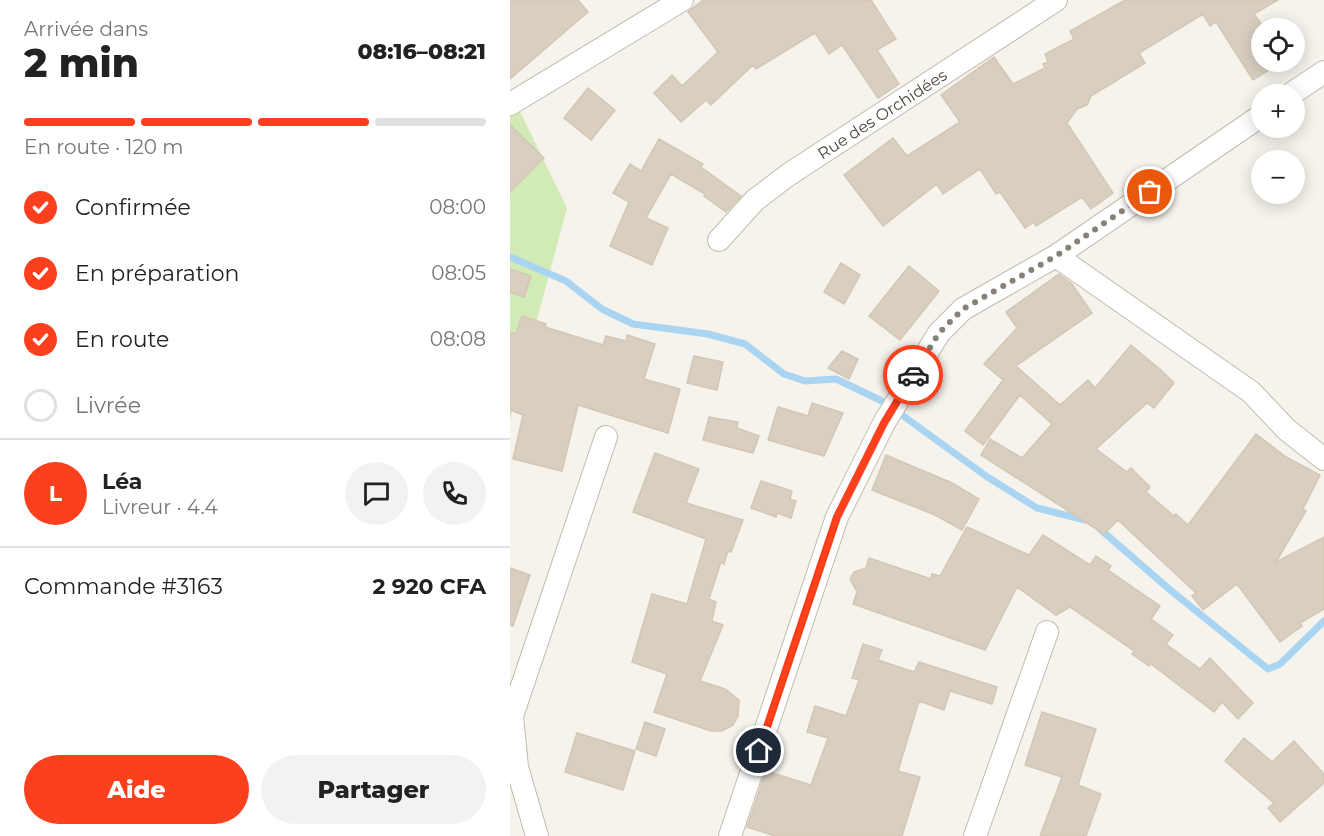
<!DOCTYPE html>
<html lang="fr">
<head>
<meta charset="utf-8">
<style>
	:root { --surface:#fff; --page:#f2f2f2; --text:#222; --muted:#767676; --line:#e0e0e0; --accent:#fc3f1d }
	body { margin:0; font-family:Montserrat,sans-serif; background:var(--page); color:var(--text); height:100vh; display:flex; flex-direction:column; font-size:22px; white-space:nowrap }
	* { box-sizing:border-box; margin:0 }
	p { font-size:20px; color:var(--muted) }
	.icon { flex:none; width:33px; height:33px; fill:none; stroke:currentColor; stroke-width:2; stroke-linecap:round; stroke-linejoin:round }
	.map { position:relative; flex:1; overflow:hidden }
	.side { display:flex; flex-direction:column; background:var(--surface); width:510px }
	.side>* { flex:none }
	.controls { position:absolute; left:741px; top:18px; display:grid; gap:12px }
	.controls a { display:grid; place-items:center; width:54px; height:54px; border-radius:50%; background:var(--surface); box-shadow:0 3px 15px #0003; font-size:30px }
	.pin { position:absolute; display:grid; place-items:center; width:51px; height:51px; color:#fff; margin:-26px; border:3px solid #fff; border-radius:50%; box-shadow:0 2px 6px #0007 }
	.courier { position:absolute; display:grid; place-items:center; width:60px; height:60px; margin:-30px; border:4px solid #fc3f1d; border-radius:50%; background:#fff; color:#222; box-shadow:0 2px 8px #0007 }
	.summary em { font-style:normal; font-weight:800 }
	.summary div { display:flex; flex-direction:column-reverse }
	.summary { display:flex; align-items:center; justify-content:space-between; height:102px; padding:0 24px }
	h1 { font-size:39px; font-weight:800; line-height:45px }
	.bar { display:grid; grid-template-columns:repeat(4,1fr); gap:9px 6px; align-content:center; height:72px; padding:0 24px }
	.bar i { height:8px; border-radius:4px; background:var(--line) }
	.bar .selected { background:var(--accent) }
	.bar p { grid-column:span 4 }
	.line { display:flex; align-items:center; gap:15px; padding:0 24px; border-top:2px solid var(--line) }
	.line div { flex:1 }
	.round { display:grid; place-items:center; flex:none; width:63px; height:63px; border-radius:32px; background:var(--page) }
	ol { padding:0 24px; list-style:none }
	li { display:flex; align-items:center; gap:18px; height:66px }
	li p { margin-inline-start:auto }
	li .icon { padding:6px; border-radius:50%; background:var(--accent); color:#fff; stroke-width:4 }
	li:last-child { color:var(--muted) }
	li i { width:33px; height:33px; border:3px solid var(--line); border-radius:50% }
	.button { display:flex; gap:12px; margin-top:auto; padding:12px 24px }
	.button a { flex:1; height:69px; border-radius:36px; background:var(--accent); color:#fff; font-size:24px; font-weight:800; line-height:69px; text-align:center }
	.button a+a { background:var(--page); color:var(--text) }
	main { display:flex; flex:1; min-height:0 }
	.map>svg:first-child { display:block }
	.green { fill:#d2eab5 }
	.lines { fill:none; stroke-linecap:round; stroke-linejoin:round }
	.stream { stroke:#a9d4f2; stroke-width:7 }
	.building { fill:#d8cfc1; stroke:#d3c7b4; stroke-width:1.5 }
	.street-casing { stroke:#c2bbae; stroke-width:24 }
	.street { stroke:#fff; stroke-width:22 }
	.done { stroke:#878178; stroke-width:6; stroke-dasharray:0 10.8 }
	.route { stroke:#fc3f1d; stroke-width:8 }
	.labels { text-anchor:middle; stroke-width:6; stroke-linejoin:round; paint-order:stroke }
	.street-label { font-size:16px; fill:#4b4439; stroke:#fff }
</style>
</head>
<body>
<main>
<section class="side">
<div class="summary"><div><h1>2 min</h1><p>Arrivée dans</p></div><em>08:16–08:21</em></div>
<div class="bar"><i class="selected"></i><i class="selected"></i><i class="selected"></i><i></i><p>En route · 120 m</p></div>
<ol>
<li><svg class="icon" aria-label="check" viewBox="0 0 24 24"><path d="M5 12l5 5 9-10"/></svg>Confirmée<p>08:00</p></li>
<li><svg class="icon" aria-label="check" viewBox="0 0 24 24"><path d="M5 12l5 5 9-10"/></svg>En préparation<p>08:05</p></li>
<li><svg class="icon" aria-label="check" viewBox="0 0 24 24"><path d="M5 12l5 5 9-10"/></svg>En route<p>08:08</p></li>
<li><i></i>Livrée</li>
</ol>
<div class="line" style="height:108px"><b class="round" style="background:var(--accent);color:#fff">L</b><div><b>Léa</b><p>Livreur · 4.4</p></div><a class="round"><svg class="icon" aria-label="chat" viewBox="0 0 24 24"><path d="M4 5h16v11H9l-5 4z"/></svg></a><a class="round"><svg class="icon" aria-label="phone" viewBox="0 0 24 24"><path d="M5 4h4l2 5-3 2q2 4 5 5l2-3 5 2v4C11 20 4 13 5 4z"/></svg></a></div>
<div class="line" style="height:78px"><div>Commande #3163</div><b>2 920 CFA</b></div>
<div class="button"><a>Aide</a><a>Partager</a></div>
</section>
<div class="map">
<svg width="814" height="836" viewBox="0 0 814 836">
	<rect width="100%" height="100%" fill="#f6f3ec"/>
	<path class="green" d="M0,91L57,208L0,420Z"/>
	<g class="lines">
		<path class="stream" d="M0,257L56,281L92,309L123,324L198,334L235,344L274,374L295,381L326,379L374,402L476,476L527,508L575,520
			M590,529L659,589L758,669L770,664L814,621"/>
	</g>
	<path class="building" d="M0,0H68L78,12L0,79Z
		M193,0H361L386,39L367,50L389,84L368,98L332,45L319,54L306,34H303L246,69L243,65L201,105L196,100L171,122L144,93L162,75L172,86L208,52L178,12Z
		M615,0H768L744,14L754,28H752V62H771L743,80L706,22L700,26L693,14L629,53L635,63L581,96L577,105L567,109L557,123L603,193L581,209L572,197L526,226L524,222L515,228L490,192L486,194L470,169L433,194L427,184L373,226L334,175L383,138L397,156L450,122L431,95L484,57L503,84L535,68L533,64L538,62L535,54L564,39L560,31Z
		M78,88L105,110L81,140L54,118Z
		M0,125L34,158L0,192Z
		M149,139L193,164L191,167L231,196L216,212L194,196L195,194L161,174L136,218L158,228L142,265L100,246L119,202L103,193L120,164L131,171Z
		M331,263L350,275L334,304L314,292Z
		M399,266L429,291L390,340L359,316Z
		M0,269L21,276L14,297L0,292Z
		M549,274L562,284L582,313L506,366L550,405L578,380L585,388L621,345L652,371L664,383L644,408L637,403L586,449L617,472L621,468L640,487L636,492L664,516L666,514L678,525L746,434L776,457L810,475L793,509L796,511L766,562L814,537V609L790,623L792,626L770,642L727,584L693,610L682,596L686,593L608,520L594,534L471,455L480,439L512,458L542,424L510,395L473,445L455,431L493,380L474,364L507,328L496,312Z
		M12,316L36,324L35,327L93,345L96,336L116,341L117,335L145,344L134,379L170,389L158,433L68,405L52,471L3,459L13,415L0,410V332L6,334Z
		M332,351L348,359L339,379L318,368Z
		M184,356L213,362L207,390L177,383Z
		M302,403L333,413L314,456L258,440L268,407L298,416Z
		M199,417L228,422L227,428L249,436L243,453L193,440Z
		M145,453L189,469L176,503L233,520L221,552L218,551L214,564L211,562L199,599L206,602L202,621L213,625L190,681L215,689L229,700L228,716L223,725L212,731H201L144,712L157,674L122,662L142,594L177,604L196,539L123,512Z
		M376,455L442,483L469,499L452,530L425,515L362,490Z
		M251,481L282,491L280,499L286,501L281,518L267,513L266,517L241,508Z
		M457,527L519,555L533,535L580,565L586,556L601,566L598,570L650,606L641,619L663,635L656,644L690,669L700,658L743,703L728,719L712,702L704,712L641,664L639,666L622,654L624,651L560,607L546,615L507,587L475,650L343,604L347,592L340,579L344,572L356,568L359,558L421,579L422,574L430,576Z
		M0,568L20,575L3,626L0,625Z
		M353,644L372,650L368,660L404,672L409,662L487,687L482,704L440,691L434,710L409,701L388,771L410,777L392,836H265L237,827L256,771L301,785L318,738L297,732L305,706L336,716L349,680L342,678Z
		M532,712L586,729L568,785L591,794L576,836H530L552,777L515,765Z
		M135,722L155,729L146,756L126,749Z
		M67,733L125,751L113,790L55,772Z
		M734,738L762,762L784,741L814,774V783L770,822L758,808L764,803L715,761Z"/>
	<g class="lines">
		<g class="street-casing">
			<path id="street" d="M781,94L814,72
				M0,104L172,0
				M209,240L245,200L278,175L546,0
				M546,256L741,392L777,430L814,459
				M27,836L7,767L2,716L96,437
				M220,836L327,517L374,423L429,333L453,309L546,256L752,115
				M465,836L537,632"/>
		</g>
		<use href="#street" class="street"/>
	</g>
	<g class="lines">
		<path class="done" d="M403,375L429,333L453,309L546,256L640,192"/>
		<path class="route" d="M249,751L327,517L374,423L403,375"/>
	</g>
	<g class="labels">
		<g class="street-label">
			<text transform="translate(372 114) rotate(-33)" y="6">Rue des Orchidées</text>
		</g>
	</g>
</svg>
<div class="controls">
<a><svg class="icon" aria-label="locate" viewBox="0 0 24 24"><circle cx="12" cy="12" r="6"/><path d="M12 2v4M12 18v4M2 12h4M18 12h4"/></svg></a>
<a>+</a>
<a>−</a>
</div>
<div class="pin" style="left:640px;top:192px;background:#ea580c"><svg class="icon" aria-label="bag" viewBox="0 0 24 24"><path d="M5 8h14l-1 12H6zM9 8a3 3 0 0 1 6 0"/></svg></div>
<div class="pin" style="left:249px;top:751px;background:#1f2937"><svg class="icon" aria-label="home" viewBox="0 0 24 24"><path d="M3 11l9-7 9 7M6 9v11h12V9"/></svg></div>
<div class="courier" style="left:403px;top:375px"><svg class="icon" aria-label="car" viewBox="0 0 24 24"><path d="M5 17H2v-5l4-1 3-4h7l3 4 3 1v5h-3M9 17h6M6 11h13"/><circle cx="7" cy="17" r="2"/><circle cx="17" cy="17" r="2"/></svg></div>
</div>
</main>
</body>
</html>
